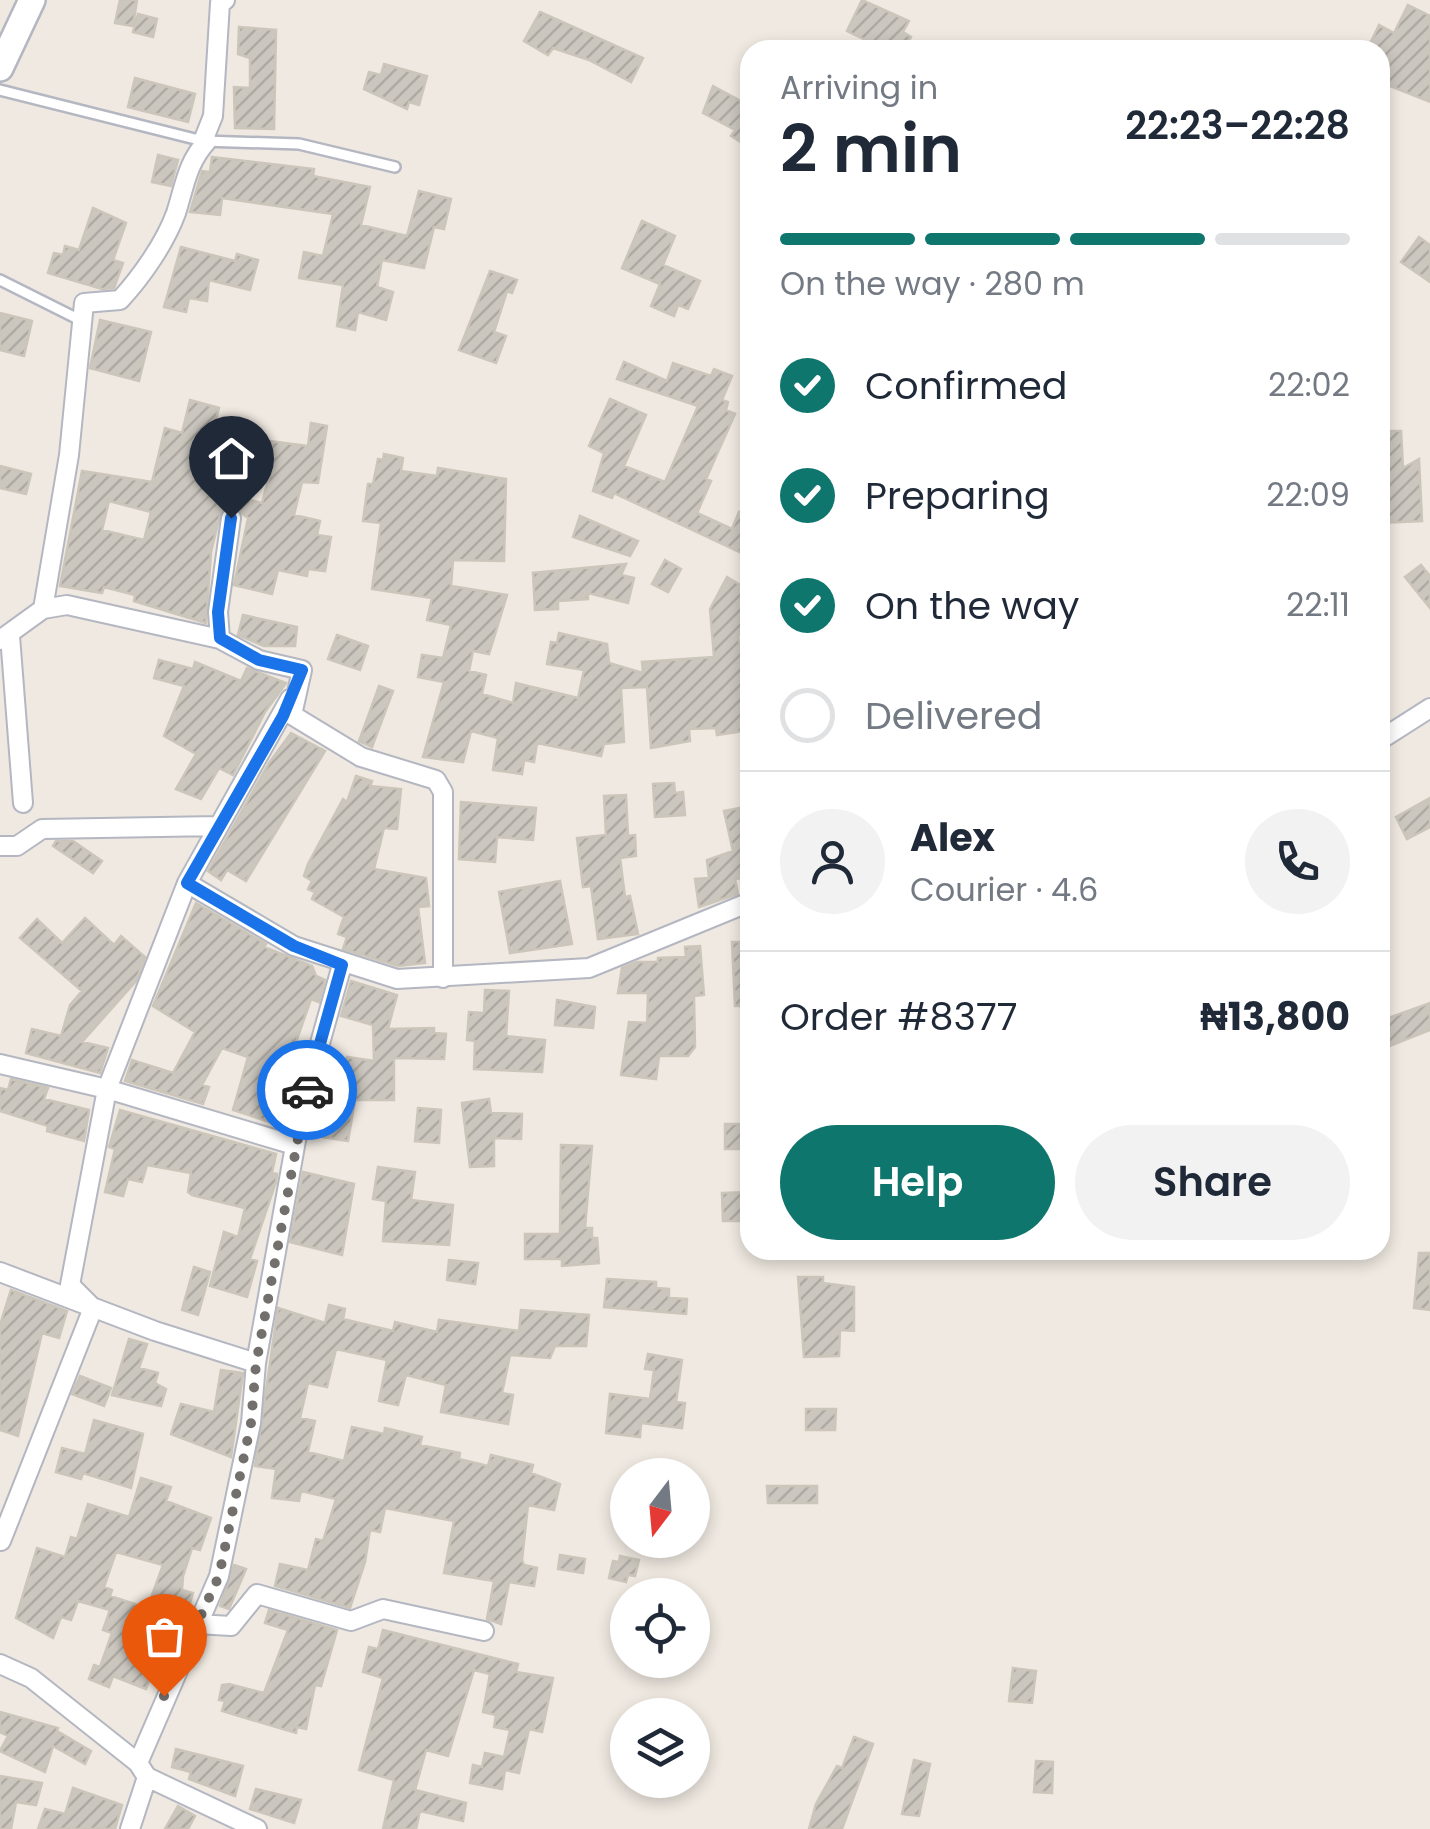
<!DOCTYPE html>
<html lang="en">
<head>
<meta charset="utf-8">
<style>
	:root { --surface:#fff; --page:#f2f2f3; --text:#1f2937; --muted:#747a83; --line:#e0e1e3; --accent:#0f766e }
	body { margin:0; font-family:Poppins,sans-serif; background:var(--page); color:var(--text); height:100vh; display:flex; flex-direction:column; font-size:38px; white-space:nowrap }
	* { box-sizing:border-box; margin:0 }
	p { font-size:32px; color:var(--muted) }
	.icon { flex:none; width:55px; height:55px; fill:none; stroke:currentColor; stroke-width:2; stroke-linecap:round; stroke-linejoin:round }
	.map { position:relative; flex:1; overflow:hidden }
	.drawer { position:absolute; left:740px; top:40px; width:650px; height:1220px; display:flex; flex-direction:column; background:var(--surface); border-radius:30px; box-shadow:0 5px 15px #0003 }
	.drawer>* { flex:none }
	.needle { width:65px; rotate:196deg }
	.controls { position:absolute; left:610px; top:1458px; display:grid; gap:20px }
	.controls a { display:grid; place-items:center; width:100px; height:100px; border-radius:50%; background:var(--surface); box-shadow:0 5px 15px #0003; font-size:50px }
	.pin { position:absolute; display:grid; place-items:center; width:85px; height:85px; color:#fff; margin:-102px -42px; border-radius:50% 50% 50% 0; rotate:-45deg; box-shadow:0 0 10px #0007 }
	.pin .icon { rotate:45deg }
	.courier { position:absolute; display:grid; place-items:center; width:100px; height:100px; margin:-50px; border:8px solid #1a73e8; border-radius:50%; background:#fff; color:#222; box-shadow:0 2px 12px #0007 }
	.headline em { font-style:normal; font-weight:600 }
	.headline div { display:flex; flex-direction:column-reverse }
	.headline { display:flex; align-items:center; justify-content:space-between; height:170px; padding:0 40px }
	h1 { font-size:65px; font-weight:600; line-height:75px }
	.bar { display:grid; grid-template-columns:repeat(4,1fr); gap:15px 10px; align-content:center; height:120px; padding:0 40px }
	.bar i { height:12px; border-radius:8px; background:var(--line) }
	.bar .active { background:var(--accent) }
	.bar p { grid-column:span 4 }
	.line { display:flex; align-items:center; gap:25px; padding:0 40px; border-top:2px solid var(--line) }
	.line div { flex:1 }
	.round { display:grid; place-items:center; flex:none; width:105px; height:105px; border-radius:52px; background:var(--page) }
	ol { padding:0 40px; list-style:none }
	li { display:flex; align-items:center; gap:30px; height:110px }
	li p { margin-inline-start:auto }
	li .icon { padding:10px; border-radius:50%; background:var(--accent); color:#fff; stroke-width:4 }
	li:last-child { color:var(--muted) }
	li i { width:55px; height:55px; border:5px solid var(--line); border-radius:50% }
	.cta { display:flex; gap:20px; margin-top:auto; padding:20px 40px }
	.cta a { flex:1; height:115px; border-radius:60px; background:var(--accent); color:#fff; font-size:40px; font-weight:600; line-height:115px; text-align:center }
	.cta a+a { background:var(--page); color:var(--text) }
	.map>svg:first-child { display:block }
	.building { fill:url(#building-hatch); stroke:#cbc5ba; stroke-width:2.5; fill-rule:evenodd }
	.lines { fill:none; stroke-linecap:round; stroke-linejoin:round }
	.service-casing { stroke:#b4b7c1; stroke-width:14 }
	.minor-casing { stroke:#b4b7c1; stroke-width:22 }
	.secondary-casing { stroke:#b4b7c1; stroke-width:30 }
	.service { stroke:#fff; stroke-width:9 }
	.minor { stroke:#fff; stroke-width:18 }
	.secondary { stroke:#fff; stroke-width:25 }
	.done { stroke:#726f6d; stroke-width:10; stroke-dasharray:0 18 }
	.route { stroke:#1a73e8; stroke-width:12 }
</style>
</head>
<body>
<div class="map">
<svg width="1430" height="1829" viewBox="0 0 1430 1829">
	<defs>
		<pattern id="building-hatch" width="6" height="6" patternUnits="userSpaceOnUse" patternTransform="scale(2.5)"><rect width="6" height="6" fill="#cbc7bf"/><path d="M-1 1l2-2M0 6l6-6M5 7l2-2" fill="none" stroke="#afaba4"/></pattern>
	</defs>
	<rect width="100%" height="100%" fill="#efe9e1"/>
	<path class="building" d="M120,0H137L133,26L115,23Z
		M862,0L909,21L903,32L911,37L904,50H886L847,31Z
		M1408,5L1430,16V102L1380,82L1388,61L1380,57V50H1367L1379,25L1394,33Z
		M540,12L643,58L631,82L589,60L553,48L548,55L524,41Z
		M138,14L157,19L153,37L133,32Z
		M239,27L276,30L274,129L235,128L234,87L250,88V58L238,54Z
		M384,64L427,76L419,105L409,102L407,109L364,89L369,72L381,75Z
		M135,78L195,94L188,122L128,107Z
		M713,86L750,106V148L731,136L735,130L703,113Z
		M158,155L178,160L171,186L152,182Z
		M212,157L314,169L313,176L370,187L361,225L407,236L419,191L451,199L444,229L434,227L424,268L382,260L377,287L393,292L386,320L358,312L355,330L337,326L343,285L299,278L304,252L323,256L333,214L222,198L220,215L190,212L202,171L210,172Z
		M93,208L126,223L113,260L123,263L114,288L102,289L48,273L54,253L63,255L65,246L79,250Z
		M642,221L675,236L663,265L700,281L688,309L678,305L674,316L651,306L660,284L622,268Z
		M1419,237L1430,245V282L1401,262Z
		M181,247L235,261L237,254L258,260L250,290L209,280L207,301L189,298L186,312L164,307Z
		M490,271L517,280L512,293L507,291L494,332L506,336L496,363L459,350Z
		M0,313L32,321L24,356L0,350Z
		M100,320L151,332L139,381L90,368Z
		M624,362L667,381L673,363L711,376L714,369L732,376L722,400L728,402L726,410L735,414L706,479L711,481L697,513L732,529L739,512L750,517V557L614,493L612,498L593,491L604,453L589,446L610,399L646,415L624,466L665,482L698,406L617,379Z
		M190,400L219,408L212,435L235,440L225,480L233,482L230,495L262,503L270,473L261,472L262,459L242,453L247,438L308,446L311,423L327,426L318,483L302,482L294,515L320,521L317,535L331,537L325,571L308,569L307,576L278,570L272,594L234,585L248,518L232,506L221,511L211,552L206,623L134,601L135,595L104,587L102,593L60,586L82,471L152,482L165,428L182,433ZM109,501L151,512L144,540L102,530Z
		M1380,431H1401L1403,468L1419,459L1422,521L1380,523Z
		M384,454L403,458L401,471L437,476L438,468L506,479L504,561L453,560L451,586L507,595L489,654L473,651L469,671L486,675L482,694L513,703L516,683L578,698L584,670L547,664L551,642L557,643L559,633L607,644L609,663L643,673L642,662L714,657L710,609L727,577L750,591V615L738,637L750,677V730L717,735L716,728L689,729L690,741L651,748L647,687L621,688L624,742L604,744L601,756L537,743L534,762L524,760L522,774L493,770L498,738L471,731L463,762L423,757L444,682L418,677L422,655L443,658L451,625L427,620L432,598L372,589L381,523L363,521L368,484H373L378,459L383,460Z
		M0,466L31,474L26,494L0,488Z
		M580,516L638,541L630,556L573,537Z
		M665,560L681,569L668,592L652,584Z
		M626,564L621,575L634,578L628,603L588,593V599L558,601V609L535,610L533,573Z
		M1421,565L1430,576V608L1405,577Z
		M243,615L297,627L295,646H264L238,635Z
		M337,635L368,646L360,670L328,659Z
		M159,660L193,669L195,662L241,681L247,668L286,683L265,712L233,775L219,768L201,799L176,789L196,754L164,736L184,686L154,678Z
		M379,686L393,691L372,747L359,741Z
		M291,733L325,751L246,881L227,870L221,880L208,871L269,763Z
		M356,776L372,781L370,786L401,789L397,829L384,828L374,869L426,878L429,906L418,907L425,963L398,966L343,949L347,937L338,934L344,917L312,899L315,892L308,889L312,881L304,876L308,864L343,799L347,802Z
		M674,783L675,793L683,792L685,815L655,817L653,784Z
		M626,795L628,836L635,835L636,856L620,858L625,897L630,896L638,934L598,939L591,886L583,887L577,838L606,835L604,796Z
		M1430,798V827L1407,839L1396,817Z
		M461,802L536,808L533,840L497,837L495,862L459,859Z
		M750,806V877L735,879L738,894L699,907L695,879L709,878L707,860L733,851L724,811Z
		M56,841H73L102,861L93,873L53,846Z
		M560,881L572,944L510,953L499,892Z
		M196,903L266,944L264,947L312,966L316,976L325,980L319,1002L311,999L294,1048L301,1050L285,1127L233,1110L248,1057L222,1048L202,1085L209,1087L203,1104L125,1081L132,1060L173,1073L195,1032L153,1006Z
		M85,918L114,945L121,936L145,957L136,981L82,1042L108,1048L100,1073L26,1053L32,1029L61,1036L70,1005L82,991L20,938L37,919L62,943Z
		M732,942H750V1006H735Z
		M700,946L704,995L694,996L695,1047L688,1056H659L656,1079L621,1075L629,1022L647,1023L648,993H618L622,968L637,962H658V958L686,957L685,947Z
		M351,981L397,995L388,1029L434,1028V1033L446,1034L444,1059L394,1058V1100H355L348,1141L323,1137L318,1127L325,1089L341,1091L347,1057L374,1061L373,1025L341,1016Z
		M485,990L509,991L506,1036L545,1040L542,1072L474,1069L475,1041L467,1040L469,1012L484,1013Z
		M557,1000L595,1007L593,1028L555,1025Z
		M1430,1003V1030L1380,1050V1021Z
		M11,1079L48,1088L44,1099L89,1110L84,1141L47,1131L48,1126L0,1111V1088L8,1090Z
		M489,1099L491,1113L522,1114L521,1139L494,1138V1166L470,1167L462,1103Z
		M418,1108L441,1110L439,1143L415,1141Z
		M120,1110L276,1154L272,1173L277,1174L276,1182L250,1259L257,1261L247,1297L210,1286L224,1232L238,1237L245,1208L192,1195L188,1192L191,1173L147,1165L142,1182L128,1179L123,1196L105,1192L115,1149L109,1147Z
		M725,1124H749V1149H725Z
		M561,1145L592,1146L585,1228H592V1238H597L599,1263L562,1266V1259H525V1234H560Z
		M378,1167L415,1172L411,1200L453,1205L449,1245L383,1241L386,1201L373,1199Z
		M303,1172L354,1184L342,1255L290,1242Z
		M750,1192V1221H723L722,1193Z
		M1419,1253H1430V1310L1414,1308Z
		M449,1260L478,1263L475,1284L447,1280Z
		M194,1267L210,1272L198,1315L182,1310Z
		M798,1277H823V1283L854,1287V1331L840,1330L839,1356L804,1357Z
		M607,1279L656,1282V1288L669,1289V1298L687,1299L686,1314L604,1307Z
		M11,1290L67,1311L59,1338L42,1333L18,1436L0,1430V1325Z
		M329,1305L345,1309L343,1319L393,1331L395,1322L437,1332L439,1320L519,1331L521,1310L589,1315L586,1346H555L550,1358L510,1355L502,1393L513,1395L508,1424L441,1412L446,1385L406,1375L398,1405L379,1401L387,1360L336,1349L327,1387L308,1383L300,1418L315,1421L308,1452L344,1461L352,1427L384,1434L385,1428L422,1437L420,1445L460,1453L459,1459L488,1466L491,1455L533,1465L531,1473L560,1484L554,1510L528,1505L522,1560L524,1565L537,1568L534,1586L509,1582L501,1624L487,1619L494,1581L444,1573L454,1521L385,1508L380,1532L370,1530L365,1562L350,1608L275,1586L280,1564L308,1570L316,1539L323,1541L336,1499L301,1491L299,1501L272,1498L276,1469L255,1466L278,1308L325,1323Z
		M129,1339L147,1344L139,1368L158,1373L155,1383L166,1389L161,1406L112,1395Z
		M648,1354L682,1360L676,1402L685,1403L682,1428L641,1423L640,1437L606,1433L610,1394L650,1399L654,1370L645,1369Z
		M221,1370L243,1373L231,1457L171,1434L181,1404L214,1412Z
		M80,1376L111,1388L104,1406L72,1394Z
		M806,1409H836L835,1430H806Z
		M94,1420L143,1434L131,1488L83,1473L81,1479L56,1472L62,1448L85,1454Z
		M141,1478L171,1487L166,1501L211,1518L200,1550L192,1548L183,1576L182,1590L193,1593L188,1610L151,1598L163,1565L116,1552L104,1587L112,1590L110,1596L138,1605L123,1644L158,1657L146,1689L113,1676L109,1687L89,1679L94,1665L100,1667L112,1633L103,1630L110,1610L78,1601L71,1620L61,1617L53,1638L16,1618L37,1548L65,1557L71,1537L77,1539L88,1504L129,1517Z
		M767,1486H817V1503H768Z
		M560,1555L585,1559L583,1573L558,1569Z
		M620,1556L639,1560L635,1576L628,1575L626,1582L609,1578L613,1561L619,1562Z
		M234,1565L246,1569L229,1609L220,1606Z
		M269,1610L337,1630L321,1686L315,1685L306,1729L297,1727L296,1733L222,1711L225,1701L219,1700L222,1685L229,1684L264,1693L288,1630L265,1623Z
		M383,1630L518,1664L516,1672L553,1678L542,1732L529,1729L519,1773L505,1770L502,1789L470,1783L473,1765L482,1767L485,1753L504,1757L510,1730L494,1727L496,1715L483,1712L490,1674L474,1670L448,1756L426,1750L415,1790L466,1803L463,1821L420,1811L416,1829H383L394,1780L359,1770L383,1678L363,1672L369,1647L378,1649Z
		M1013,1668L1036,1671L1032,1703L1009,1701Z
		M0,1712L58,1728L57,1731L91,1751L85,1764L53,1746L45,1772L0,1751L8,1736L0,1732Z
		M854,1737L873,1744L842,1829H809L816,1804L837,1766L842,1768Z
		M176,1749L243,1766L235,1796L189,1779L191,1772L172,1767Z
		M914,1760L930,1764L919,1816L902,1814Z
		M1036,1761L1053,1762L1052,1793L1034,1792Z
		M0,1776L42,1783L36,1805L16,1802L11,1829H0Z
		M73,1788L122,1805L115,1829H38L45,1809L65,1814Z
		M256,1789L301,1800L294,1823L250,1809Z
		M178,1806L195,1816L188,1829H165Z"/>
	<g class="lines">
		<g class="service-casing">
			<path id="service" d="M0,90L203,141L299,144L395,167
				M0,280L80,320"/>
		</g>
		<g class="minor-casing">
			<path id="minor" d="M203,141L213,116L220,3L225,0
				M43,609L69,455L84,303L120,300C142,276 165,243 176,213C185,185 187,163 207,141
				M10,636L23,803
				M220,639L218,612L231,518
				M0,640L43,609L67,605L220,639L259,660L302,670L292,715L361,757L436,780L443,792V978
				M1380,740L1430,708
				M0,846H17L42,829L218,826
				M187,883L294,946L397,979L589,968L750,902
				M0,1064L107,1089L294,1145
				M0,1272L155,1331L256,1363
				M93,1308L70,1285L107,1089L187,883L290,699
				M1,1541L93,1308
				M197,1624L231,1626L257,1594L351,1621L383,1609L484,1631
				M0,1664L31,1678L138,1763L147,1777L257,1829
				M138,1763L219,1576L251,1423L256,1363L302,1107L342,965
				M130,1829L147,1777"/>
		</g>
		<g class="secondary-casing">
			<path id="secondary" d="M0,68L32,0"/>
		</g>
		<use href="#service" class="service"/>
		<use href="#minor" class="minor"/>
		<use href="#secondary" class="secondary"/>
	</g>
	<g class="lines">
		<path class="done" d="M164,1696L219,1576L251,1423L256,1364L307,1090"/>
		<path class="route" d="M231,518L218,612L220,638L259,660L302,670L283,716L187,883L294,946L342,965L307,1090"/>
	</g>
</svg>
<div class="controls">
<a><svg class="needle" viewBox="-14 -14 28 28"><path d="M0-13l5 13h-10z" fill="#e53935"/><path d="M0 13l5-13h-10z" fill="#747a83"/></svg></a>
<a><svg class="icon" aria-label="locate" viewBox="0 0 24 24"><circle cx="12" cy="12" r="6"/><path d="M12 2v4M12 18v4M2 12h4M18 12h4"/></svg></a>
<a><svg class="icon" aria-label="layers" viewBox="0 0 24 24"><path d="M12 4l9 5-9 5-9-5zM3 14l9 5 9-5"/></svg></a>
</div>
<div class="pin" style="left:164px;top:1696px;background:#ea580c"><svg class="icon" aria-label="bag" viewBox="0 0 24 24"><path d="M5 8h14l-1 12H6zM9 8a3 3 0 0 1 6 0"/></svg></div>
<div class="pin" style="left:231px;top:518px;background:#1f2937"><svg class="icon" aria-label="home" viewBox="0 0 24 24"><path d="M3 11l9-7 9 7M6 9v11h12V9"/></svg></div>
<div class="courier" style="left:307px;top:1090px"><svg class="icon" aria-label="car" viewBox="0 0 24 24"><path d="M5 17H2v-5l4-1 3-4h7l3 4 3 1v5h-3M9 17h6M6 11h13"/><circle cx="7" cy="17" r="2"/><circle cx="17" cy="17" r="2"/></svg></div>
<section class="drawer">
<div class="headline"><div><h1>2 min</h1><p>Arriving in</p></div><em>22:23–22:28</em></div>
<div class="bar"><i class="active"></i><i class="active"></i><i class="active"></i><i></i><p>On the way · 280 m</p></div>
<ol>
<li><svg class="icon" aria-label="check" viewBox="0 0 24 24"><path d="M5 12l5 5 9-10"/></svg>Confirmed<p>22:02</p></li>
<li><svg class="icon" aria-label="check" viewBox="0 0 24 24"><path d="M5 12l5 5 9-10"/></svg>Preparing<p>22:09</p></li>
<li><svg class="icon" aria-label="check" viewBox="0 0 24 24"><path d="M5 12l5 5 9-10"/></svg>On the way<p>22:11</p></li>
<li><i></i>Delivered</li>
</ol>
<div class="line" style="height:180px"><a class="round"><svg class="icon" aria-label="person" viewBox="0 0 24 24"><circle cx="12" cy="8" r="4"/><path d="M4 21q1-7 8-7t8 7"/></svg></a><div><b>Alex</b><p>Courier · 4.6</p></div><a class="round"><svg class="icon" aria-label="phone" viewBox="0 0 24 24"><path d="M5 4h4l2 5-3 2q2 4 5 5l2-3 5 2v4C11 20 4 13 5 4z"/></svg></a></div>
<div class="line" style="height:130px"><div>Order #8377</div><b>₦13,800</b></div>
<div class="cta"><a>Help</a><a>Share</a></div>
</section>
</div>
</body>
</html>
